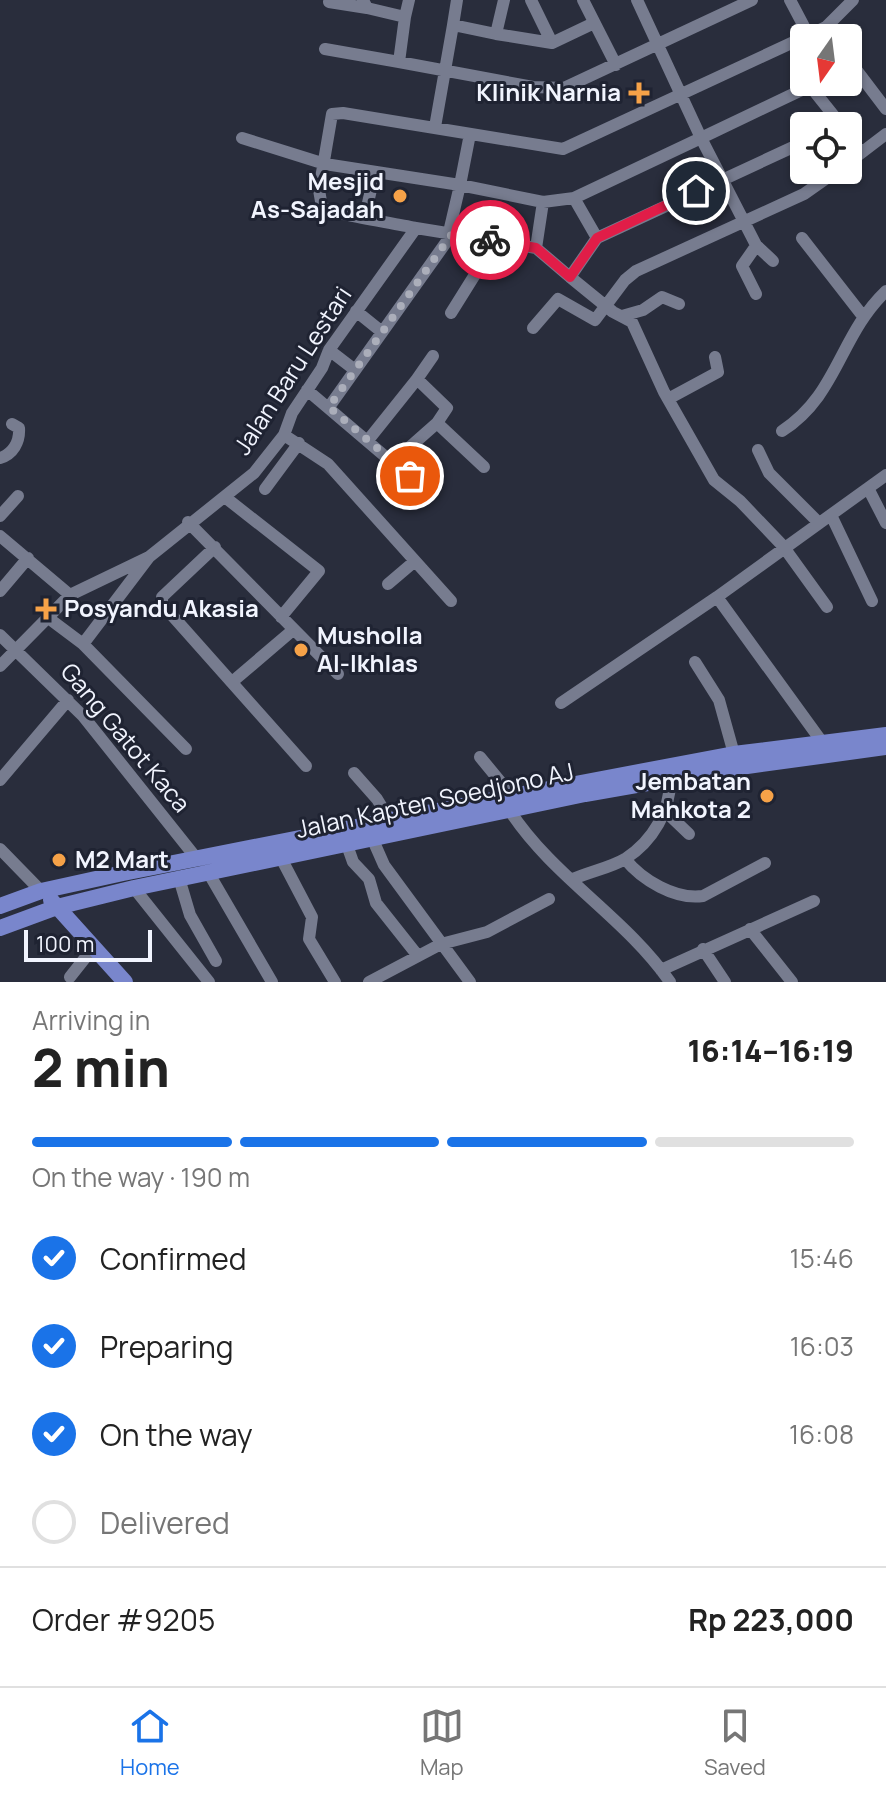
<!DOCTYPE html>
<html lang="en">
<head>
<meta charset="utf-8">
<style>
	:root { --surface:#fff; --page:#f6f6f6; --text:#222; --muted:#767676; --line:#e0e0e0; --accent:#1a73e8 }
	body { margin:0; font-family:Manrope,sans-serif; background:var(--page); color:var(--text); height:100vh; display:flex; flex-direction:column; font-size:30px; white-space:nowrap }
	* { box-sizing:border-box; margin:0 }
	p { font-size:26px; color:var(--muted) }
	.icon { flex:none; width:44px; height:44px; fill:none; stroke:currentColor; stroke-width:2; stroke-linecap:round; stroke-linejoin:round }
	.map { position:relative; height:982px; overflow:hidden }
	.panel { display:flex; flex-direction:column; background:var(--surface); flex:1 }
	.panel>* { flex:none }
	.needle { width:52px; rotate:194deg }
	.controls { position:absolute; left:790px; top:24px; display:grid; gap:16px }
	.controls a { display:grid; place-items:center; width:72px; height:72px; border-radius:8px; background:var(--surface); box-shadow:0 2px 6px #0004; font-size:40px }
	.scale { position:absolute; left:24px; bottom:20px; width:128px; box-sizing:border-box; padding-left:8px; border:4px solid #f1f4fe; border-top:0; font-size:22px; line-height:28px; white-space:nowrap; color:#f1f4fe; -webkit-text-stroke:6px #1f2332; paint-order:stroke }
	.pin { position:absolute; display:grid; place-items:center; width:68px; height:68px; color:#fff; margin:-34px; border:4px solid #fff; border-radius:50%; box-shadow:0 2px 8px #0007 }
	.courier { position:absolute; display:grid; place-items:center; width:80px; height:80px; margin:-40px; border:6px solid #e11d48; border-radius:50%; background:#fff; color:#222; box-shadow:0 2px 10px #0007 }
	.headline em { font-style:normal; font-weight:800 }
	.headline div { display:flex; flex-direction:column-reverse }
	.headline { display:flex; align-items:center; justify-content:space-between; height:136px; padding:0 32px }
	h1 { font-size:52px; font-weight:800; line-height:60px }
	.bar { display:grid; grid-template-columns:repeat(4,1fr); gap:12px 8px; align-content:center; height:96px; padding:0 32px }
	.bar i { height:10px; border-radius:6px; background:var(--line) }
	.bar .on { background:var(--accent) }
	.bar p { grid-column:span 4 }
	.line { display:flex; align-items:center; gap:20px; padding:0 32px; border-top:2px solid var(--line) }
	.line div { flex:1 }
	ol { padding:0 32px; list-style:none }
	li { display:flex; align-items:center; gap:24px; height:88px }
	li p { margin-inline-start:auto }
	li .icon { padding:8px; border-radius:50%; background:var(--accent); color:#fff; stroke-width:4 }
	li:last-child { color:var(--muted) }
	li i { width:44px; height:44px; border:4px solid var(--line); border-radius:50% }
	.tabs { display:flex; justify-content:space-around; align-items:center; height:112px; border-top:2px solid var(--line); background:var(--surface); font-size:22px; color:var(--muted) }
	.tabs a { display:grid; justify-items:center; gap:4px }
	.tabs .on { color:var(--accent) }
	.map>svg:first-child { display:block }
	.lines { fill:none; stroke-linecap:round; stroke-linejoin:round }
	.minor { stroke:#777c8f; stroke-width:12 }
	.major { stroke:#7986cc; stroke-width:16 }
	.done { stroke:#abaeba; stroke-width:8; stroke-dasharray:0 14.4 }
	.route { stroke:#e11d48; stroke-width:10 }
	.poi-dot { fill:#f6a248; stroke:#1f2332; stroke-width:3 }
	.labels { text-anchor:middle; stroke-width:6; stroke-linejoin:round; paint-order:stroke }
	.poi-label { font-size:24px; font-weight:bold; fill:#f1f4fe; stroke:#1f2332; text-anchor:end }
	.street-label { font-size:24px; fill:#f1f4fe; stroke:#1f2332 }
</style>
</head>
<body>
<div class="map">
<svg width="886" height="982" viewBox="0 0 886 982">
	<rect width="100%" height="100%" fill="#292d3c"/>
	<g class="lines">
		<path class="minor" d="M363,0L367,8L405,17L409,0
			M457,0L453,25L496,34L504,0
			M583,0L616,65
			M790,0L808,34
			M329,2L367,8
			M405,17L399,62L533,87L564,88L752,0
			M496,34L552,43L531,0
			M552,43L594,23
			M325,49L399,62
			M848,59L886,109
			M435,127L453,25
			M470,134L460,185L543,202L574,198L701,138L637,0
			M848,134L861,153
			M242,138L325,164L460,185L449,232
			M848,163L886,134
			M365,216L375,172
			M416,228L496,241L451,313
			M597,238L804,142
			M802,238L862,315
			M496,241L536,248L543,202
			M536,248L570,277L597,238L574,198
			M773,261L756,245L701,138L810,86L842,126
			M570,277L613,312L632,322L664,392L714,480L740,501L783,546L827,607
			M756,294L742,266L756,246
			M356,311L382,332
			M622,316L643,310L662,297L679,304
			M533,328L558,299L595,320L625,280L636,271L804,194L838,170
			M329,350L355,370
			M417,379L433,356
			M307,390L427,492
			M668,399L718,372L715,357
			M329,407L452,234
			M782,431C838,395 839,336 886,291
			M284,435L328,464L451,601
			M369,439L417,379L447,408L437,423
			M758,450L769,473L819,523
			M0,458C13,454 20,442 19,428L12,424
			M394,461L437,423L484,467
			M868,488L886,523
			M265,489L299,443
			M226,498L319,571L281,617
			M831,515L872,601
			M0,516L18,496
			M188,522L338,674
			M0,536L70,595
			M215,547L162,597V604L306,766
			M388,584L415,561
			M0,591L28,558
			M47,617L83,644L186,749
			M0,635L83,716L197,859
			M83,644L149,557
			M695,662L719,700L734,754
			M0,666L70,595L149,557L254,473L284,435L292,413L322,368L329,350L416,228C399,224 331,214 322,207L319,190L332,114L343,113L563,149L826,27L853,0
			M232,682L293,630
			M561,703L717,597
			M822,742L717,597L886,475
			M480,757L512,796
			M354,773L377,799L391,822
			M0,780L68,700
			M510,811C553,877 626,918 670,982
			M666,812L689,834
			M373,840L384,865L470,982
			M347,845L353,862L369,879L376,903L418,956
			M0,849L41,891
			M281,858L312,917L309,939L335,982
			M625,859C642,880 675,900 703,896L765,863
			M208,872L272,982
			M179,878L190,915L216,961
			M571,880C588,872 610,868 625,859C653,841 671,810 670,778
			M134,888L209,982
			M750,929L792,982
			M703,949L725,982
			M661,970L814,901
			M70,977L93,948
			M369,982L441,944L487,932L549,899"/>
		<path class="major" d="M51,900L125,982
			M0,906L41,891L123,873L528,793L734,754L886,735
			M0,928L57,907L134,888L585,794L733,768L886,747"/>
	</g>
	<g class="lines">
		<path class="done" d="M410,476L329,407L452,234L490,240"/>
		<path class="route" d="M490,240L536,248L570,277L597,238L696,191"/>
	</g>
	<g class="poi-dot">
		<path d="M635 81h8v8h8v8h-8v8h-8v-8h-8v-8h8z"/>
		<circle cx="400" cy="196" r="8"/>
		<path d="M42 597h8v8h8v8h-8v8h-8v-8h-8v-8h8z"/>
		<circle cx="301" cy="650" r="8"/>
		<circle cx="767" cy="796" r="8"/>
		<circle cx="59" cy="860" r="8"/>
	</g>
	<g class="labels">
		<g class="poi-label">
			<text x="621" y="101">Klinik Narnia</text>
			<text x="384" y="190">Mesjid<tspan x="384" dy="28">As-Sajadah</tspan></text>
			<text x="64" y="617" text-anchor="start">Posyandu Akasia</text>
			<text x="317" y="644" text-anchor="start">Musholla<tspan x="317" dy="28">Al-Ikhlas</tspan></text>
			<text x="751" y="790">Jembatan<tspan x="751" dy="28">Mahkota 2</tspan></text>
			<text x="75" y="868" text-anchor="start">M2 Mart</text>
		</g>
		<g class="street-label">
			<text transform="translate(293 371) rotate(-57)" y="8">Jalan Baru Lestari</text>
			<text transform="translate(125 738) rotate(50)" y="8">Gang Gatot Kaca</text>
			<text transform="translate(435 801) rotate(-12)" y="8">Jalan Kapten Soedjono AJ</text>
		</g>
	</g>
</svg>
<div class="controls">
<a><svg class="needle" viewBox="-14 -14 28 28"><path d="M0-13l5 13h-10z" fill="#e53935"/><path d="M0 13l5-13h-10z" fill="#767676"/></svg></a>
<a><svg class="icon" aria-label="locate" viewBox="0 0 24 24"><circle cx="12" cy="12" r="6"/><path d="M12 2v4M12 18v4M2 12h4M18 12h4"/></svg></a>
</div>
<div class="scale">100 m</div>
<div class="pin" style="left:410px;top:476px;background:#ea580c"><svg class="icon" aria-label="bag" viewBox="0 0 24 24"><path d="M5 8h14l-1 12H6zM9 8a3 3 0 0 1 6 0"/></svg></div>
<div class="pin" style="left:696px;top:191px;background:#1f2937"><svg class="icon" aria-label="home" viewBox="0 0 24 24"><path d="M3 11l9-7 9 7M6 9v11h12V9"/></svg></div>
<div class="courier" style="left:490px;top:240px"><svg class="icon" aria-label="bike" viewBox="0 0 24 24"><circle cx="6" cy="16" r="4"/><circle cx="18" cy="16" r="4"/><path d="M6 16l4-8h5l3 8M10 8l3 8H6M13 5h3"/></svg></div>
</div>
<section class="panel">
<div class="headline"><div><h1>2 min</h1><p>Arriving in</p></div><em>16:14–16:19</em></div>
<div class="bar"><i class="on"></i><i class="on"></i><i class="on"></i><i></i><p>On the way · 190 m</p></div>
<ol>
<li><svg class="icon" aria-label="check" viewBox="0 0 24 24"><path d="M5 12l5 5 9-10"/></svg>Confirmed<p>15:46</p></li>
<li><svg class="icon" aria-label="check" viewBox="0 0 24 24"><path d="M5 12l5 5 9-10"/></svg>Preparing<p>16:03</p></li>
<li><svg class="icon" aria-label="check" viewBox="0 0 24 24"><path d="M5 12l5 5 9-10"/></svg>On the way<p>16:08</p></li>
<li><i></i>Delivered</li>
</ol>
<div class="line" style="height:104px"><div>Order #9205</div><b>Rp 223,000</b></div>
</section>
<nav class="tabs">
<a class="on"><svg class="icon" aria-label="home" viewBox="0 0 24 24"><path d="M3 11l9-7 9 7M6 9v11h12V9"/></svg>Home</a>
<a><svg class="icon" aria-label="map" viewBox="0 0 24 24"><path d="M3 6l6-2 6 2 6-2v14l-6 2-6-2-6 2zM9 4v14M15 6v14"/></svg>Map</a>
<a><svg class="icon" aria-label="saved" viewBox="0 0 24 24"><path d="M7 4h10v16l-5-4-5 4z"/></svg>Saved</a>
</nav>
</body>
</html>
